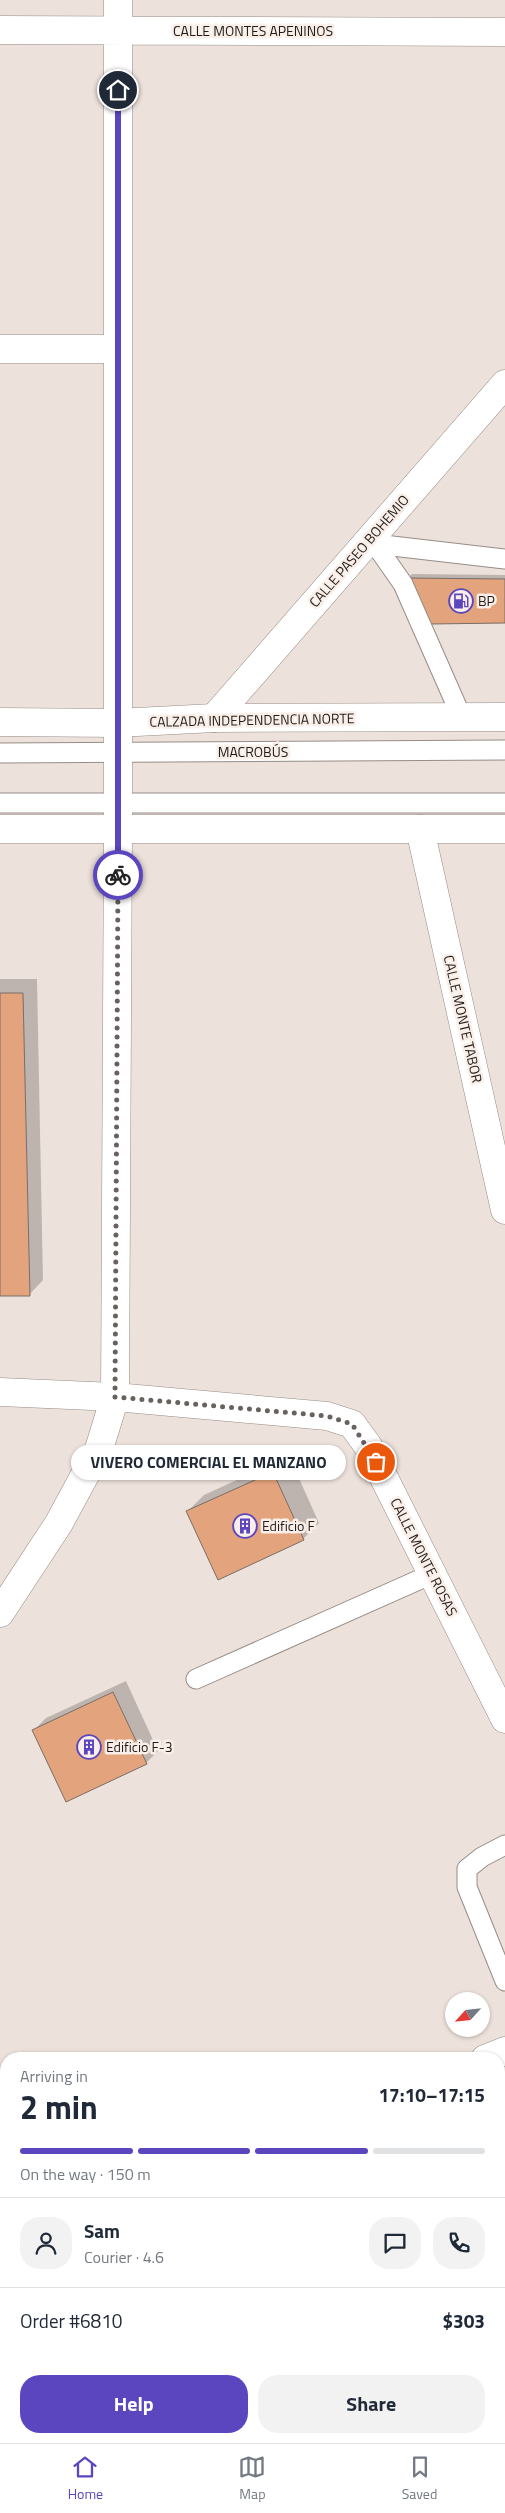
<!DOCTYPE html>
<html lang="en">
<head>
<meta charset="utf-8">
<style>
	:root { --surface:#fff; --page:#f2f2f3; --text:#1f2937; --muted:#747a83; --line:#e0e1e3; --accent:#5c46bf }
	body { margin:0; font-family:"Titillium Web",sans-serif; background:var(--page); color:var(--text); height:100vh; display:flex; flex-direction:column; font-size:19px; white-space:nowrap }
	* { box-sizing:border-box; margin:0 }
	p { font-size:16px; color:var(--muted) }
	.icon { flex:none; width:28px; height:28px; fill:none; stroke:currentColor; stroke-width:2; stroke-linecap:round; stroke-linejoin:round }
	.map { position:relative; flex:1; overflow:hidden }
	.drawer { position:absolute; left:0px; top:2052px; width:505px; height:391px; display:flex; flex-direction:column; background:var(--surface); border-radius:20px 20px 0 0; box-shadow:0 1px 4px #0004 }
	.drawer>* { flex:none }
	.needle { width:32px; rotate:243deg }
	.buttons { position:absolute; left:445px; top:1992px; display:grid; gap:10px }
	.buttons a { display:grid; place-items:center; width:45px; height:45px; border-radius:50%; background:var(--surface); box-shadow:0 1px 4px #0004; font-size:25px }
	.pin { position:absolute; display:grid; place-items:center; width:42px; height:42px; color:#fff; margin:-21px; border:2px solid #fff; border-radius:50%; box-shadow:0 1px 5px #0007 }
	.courier { position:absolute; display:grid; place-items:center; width:50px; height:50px; margin:-25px; border:4px solid #5c46bf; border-radius:50%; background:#fff; color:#222; box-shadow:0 1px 6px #0007 }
	.bubble { position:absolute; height:35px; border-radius:18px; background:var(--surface); box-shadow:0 1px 4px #0004; font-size:16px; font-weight:700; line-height:35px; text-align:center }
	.headline em { font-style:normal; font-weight:700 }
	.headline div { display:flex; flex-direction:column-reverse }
	.headline { display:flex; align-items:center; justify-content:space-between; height:85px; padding:0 20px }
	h1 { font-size:32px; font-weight:700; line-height:38px }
	.bar { display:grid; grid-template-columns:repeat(4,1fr); gap:8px 5px; align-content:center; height:60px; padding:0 20px }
	.bar i { height:6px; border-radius:4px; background:var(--line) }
	.bar .current { background:var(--accent) }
	.bar p { grid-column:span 4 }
	.line { display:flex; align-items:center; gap:12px; padding:0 20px; border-top:1px solid var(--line) }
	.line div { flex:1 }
	.round { display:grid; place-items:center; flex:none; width:52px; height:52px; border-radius:20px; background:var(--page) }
	.cta { display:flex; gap:10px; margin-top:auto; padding:10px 20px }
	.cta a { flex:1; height:58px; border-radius:20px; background:var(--accent); color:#fff; font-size:20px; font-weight:700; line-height:58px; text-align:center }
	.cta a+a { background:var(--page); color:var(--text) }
	.tabs { display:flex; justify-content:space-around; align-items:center; height:70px; border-top:1px solid var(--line); background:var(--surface); font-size:14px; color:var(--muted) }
	.tabs a { display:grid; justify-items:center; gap:2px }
	.tabs .current { color:var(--accent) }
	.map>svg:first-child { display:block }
	.shadow { fill:#0003 }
	.building { fill:#e3a37c; stroke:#786e68 }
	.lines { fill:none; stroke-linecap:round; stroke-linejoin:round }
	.service-casing { stroke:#978c86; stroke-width:21 }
	.minor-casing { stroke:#978c86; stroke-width:29 }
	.primary-casing { stroke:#978c86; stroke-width:29 }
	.service { stroke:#fff; stroke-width:19 }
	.minor { stroke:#fff; stroke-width:28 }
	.primary { stroke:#fff; stroke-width:28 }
	.done { stroke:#68615e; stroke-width:5; stroke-dasharray:0 9 }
	.route { stroke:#5c46bf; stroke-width:6 }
	.labels { text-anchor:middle; stroke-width:5; stroke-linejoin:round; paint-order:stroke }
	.street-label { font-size:14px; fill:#201c1a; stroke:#faefe8 }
	.poi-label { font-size:14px; fill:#201c1a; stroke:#faefe8; text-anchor:start }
</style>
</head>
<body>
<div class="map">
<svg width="505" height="2443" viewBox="0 0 505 2443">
	<rect width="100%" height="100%" fill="#ede2db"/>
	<path class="shadow" d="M412,574L505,575V622L407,579Z
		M0,979H37L43,1280L29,1295H0Z
		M289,1456L319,1523L303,1539L188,1511L204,1495Z
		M126,1681L158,1751L146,1763L34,1730L46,1718Z"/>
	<path class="building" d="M406,578L505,579V623L430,624Z
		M0,993H23L30,1296H0Z
		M273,1472L304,1540L218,1580L186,1511Z
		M113,1692L147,1764L66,1802L32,1730Z"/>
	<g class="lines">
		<g class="service-casing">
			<path id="service" d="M369,541L375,544L403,584L462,718
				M375,544L505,559
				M0,753L505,750
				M0,803H505
				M196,1679L432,1574
				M505,1845L482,1857L467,1869V1887L505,1981"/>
		</g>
		<g class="minor-casing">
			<path id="minor" d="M0,30L505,32
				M0,349H117
				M214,718L505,384
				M420,829L505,1210
				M0,1392L115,1397L327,1416L352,1424L368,1446L505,1719
				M0,1613L59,1523L99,1449L115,1397L118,830V0
				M485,2059L505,2051
				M0,2306L6,2309
				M412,2438L427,2443"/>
		</g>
		<g class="primary-casing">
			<path id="primary" d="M0,722L117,723L214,718L505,717
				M0,829H505"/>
		</g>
		<use href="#service" class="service"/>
		<use href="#minor" class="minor"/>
		<use href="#primary" class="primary"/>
	</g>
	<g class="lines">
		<path class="done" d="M118,875L115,1397L327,1416L352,1424L376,1462"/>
		<path class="route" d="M118,90V875"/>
	</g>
	<defs>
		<g id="fuel-ring" transform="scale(1.25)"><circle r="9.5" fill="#faefe8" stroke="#5c46bf" stroke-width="1.5"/><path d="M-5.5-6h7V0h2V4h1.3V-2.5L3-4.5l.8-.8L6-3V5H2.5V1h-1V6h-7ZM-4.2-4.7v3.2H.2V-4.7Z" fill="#5c46bf"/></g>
		<g id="building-ring" transform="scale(1.25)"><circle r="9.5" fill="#faefe8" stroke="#5c46bf" stroke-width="1.5"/><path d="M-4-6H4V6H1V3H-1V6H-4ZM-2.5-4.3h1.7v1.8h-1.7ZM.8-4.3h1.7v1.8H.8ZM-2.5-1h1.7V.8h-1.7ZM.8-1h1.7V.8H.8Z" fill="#5c46bf"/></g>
	</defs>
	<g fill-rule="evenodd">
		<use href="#fuel-ring" x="461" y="601"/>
		<use href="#building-ring" x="245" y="1526"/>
		<use href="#building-ring" x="89" y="1747"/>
	</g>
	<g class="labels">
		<g class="street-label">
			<text x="253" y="36">CALLE MONTES APENINOS</text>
			<text transform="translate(359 551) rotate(-49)" y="5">CALLE PASEO BOHEMIO</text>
			<text transform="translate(252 720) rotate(-1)" y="5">CALZADA INDEPENDENCIA NORTE</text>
			<text x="253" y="757">MACROBÚS</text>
			<text transform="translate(463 1019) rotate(77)" y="5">CALLE MONTE TABOR</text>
			<text transform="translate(424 1557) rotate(63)" y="5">CALLE MONTE ROSAS</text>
		</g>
		<g class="poi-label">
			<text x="478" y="606">BP</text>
			<text x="262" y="1531">Edificio F</text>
			<text x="106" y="1752">Edificio F-3</text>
		</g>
	</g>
</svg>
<div class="buttons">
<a><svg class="needle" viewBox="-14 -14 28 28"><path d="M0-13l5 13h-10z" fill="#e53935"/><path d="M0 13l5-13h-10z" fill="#747a83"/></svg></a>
</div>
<div class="pin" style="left:376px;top:1462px;background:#ea580c"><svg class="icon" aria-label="bag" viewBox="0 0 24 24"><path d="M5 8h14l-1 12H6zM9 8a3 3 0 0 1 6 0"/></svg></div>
<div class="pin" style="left:118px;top:90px;background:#1f2937"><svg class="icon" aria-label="home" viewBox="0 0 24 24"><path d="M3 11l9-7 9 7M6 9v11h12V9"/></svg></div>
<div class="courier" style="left:118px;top:875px"><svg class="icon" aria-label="bike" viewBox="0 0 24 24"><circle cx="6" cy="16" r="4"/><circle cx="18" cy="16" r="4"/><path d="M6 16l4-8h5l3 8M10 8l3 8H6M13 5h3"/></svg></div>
<div class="bubble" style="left:71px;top:1445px;width:275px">VIVERO COMERCIAL EL MANZANO</div>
<section class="drawer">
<div class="headline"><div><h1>2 min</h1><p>Arriving in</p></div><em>17:10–17:15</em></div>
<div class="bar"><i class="current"></i><i class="current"></i><i class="current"></i><i></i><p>On the way · 150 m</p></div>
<div class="line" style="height:90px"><a class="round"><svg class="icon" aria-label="person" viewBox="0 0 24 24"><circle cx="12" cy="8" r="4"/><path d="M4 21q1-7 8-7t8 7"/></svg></a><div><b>Sam</b><p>Courier · 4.6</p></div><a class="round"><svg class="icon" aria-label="chat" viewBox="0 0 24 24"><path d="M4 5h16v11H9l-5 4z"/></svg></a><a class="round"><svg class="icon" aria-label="phone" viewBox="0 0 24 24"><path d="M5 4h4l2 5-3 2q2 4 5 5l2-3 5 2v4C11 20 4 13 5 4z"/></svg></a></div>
<div class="line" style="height:65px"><div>Order #6810</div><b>$303</b></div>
<div class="cta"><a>Help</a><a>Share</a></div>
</section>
</div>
<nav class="tabs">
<a class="current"><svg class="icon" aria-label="home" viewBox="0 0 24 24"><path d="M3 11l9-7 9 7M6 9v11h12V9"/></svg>Home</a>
<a><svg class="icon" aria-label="map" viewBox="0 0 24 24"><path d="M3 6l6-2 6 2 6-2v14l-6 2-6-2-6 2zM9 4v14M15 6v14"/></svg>Map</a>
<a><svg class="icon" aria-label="saved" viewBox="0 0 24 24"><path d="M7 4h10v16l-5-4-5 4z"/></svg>Saved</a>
</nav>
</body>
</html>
